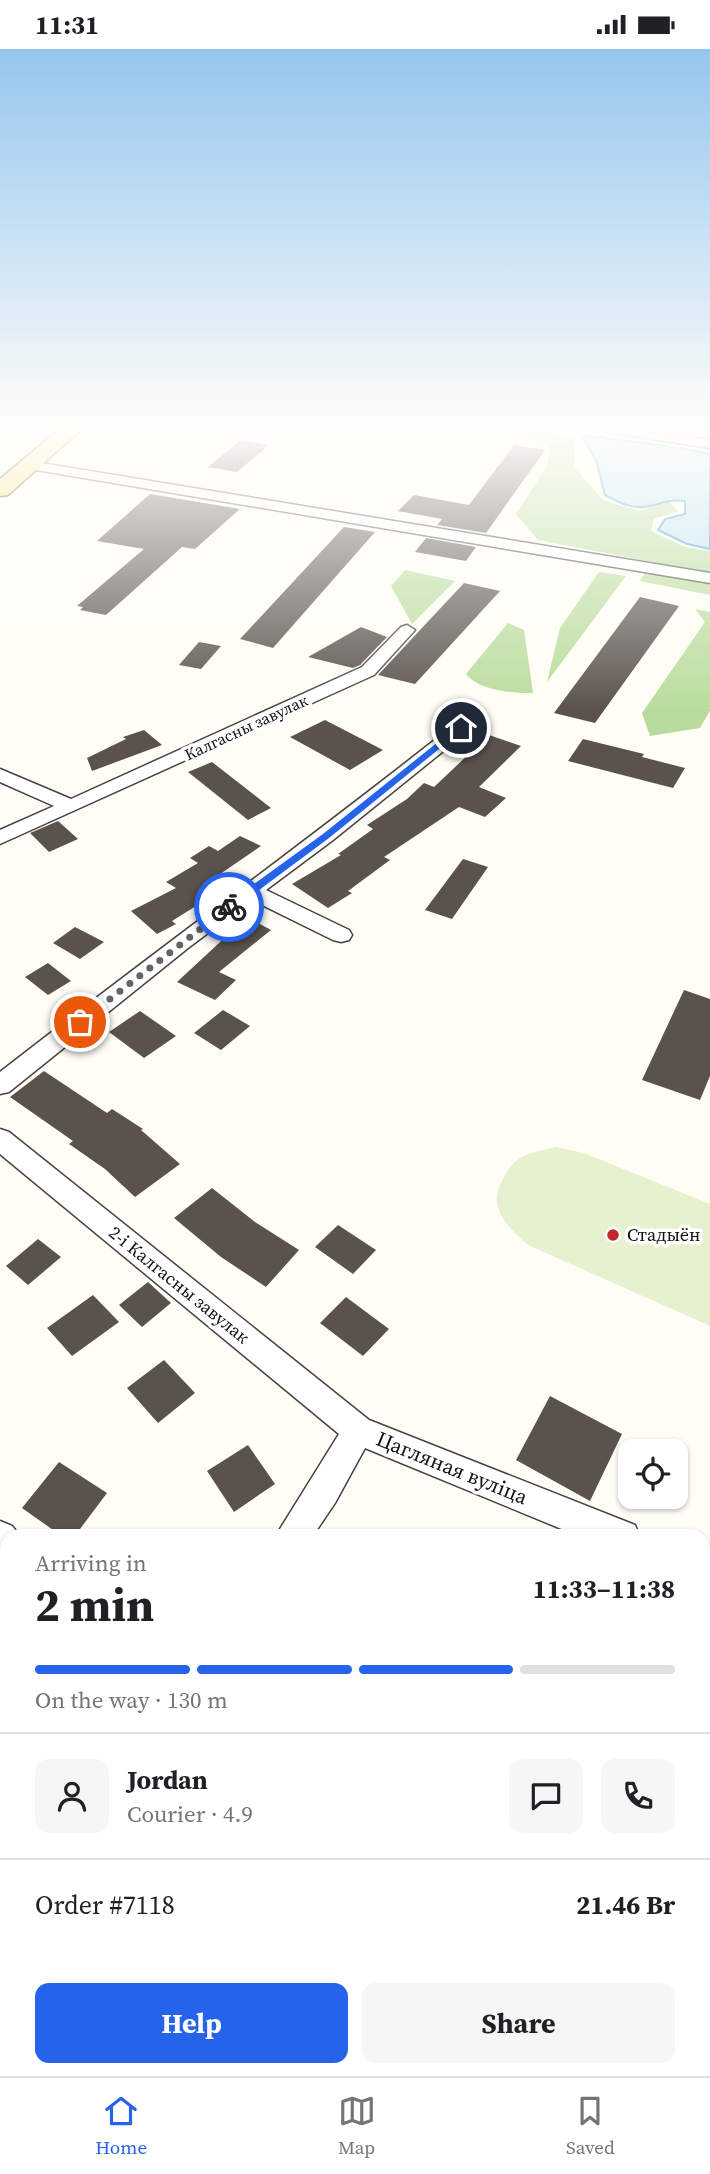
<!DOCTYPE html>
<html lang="en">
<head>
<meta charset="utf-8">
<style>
	:root { --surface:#fff; --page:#f6f6f6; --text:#202124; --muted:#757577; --line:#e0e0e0; --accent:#2563eb }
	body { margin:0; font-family:"Source Serif 4",serif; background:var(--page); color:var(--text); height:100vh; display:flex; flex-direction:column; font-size:26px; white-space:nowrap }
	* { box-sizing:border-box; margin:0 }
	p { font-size:23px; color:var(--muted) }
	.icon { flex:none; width:38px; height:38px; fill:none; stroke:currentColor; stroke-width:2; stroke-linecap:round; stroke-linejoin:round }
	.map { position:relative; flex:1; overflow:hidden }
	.sheet { position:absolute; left:0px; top:1480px; width:710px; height:548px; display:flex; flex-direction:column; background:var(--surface); border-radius:21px 21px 0 0; box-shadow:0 2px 5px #0004 }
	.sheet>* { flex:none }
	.buttons { position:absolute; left:618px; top:1390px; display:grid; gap:14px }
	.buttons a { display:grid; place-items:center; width:70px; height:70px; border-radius:14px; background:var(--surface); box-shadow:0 2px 5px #0004; font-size:35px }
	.pin { position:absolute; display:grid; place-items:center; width:60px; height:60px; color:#fff; margin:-30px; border:4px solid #fff; border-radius:50%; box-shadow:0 2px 7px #0007 }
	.courier { position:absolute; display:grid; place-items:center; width:70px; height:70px; margin:-35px; border:5px solid #2563eb; border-radius:50%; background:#fff; color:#222; box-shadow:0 2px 9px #0007 }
	.summary em { font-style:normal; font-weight:700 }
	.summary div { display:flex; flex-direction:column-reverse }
	.summary { display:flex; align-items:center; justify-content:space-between; height:119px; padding:0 35px }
	h1 { font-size:46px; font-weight:700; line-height:52px }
	.bar { display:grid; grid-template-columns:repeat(4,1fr); gap:10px 7px; align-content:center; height:84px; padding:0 35px }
	.bar i { height:9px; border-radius:5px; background:var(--line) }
	.bar .on { background:var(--accent) }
	.bar p { grid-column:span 4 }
	.line { display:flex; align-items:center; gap:18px; padding:0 35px; border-top:2px solid var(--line) }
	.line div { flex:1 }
	.round { display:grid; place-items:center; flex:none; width:74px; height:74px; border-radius:14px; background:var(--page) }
	.cta { display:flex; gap:14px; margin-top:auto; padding:14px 35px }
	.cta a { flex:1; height:80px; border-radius:14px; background:var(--accent); color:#fff; font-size:28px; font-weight:700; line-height:80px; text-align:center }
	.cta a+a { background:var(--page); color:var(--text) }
	.status { display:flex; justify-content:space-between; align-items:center; height:49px; padding:0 35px; background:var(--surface); direction:ltr }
	.status svg { height:19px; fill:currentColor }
	.menu { display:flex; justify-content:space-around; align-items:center; height:98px; border-top:2px solid var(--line); background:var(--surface); font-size:19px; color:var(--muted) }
	.menu a { display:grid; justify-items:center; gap:4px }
	.menu .on { color:var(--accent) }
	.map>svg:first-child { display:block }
	.forest { fill:#b9dc9c }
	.pitch { fill:#e6f2cf }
	.water { fill:#b9e0f7; stroke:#3f96cf; stroke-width:2 }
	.building { fill:#5a524d }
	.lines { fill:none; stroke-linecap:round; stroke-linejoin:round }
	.street-casing { stroke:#444; stroke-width:3 }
	.primary-casing { stroke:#222; stroke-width:3 }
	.street { fill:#fff; fill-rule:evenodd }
	.primary { fill:#f9d66b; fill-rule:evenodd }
	.route { fill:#2563eb }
	.done { stroke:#646461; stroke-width:7; stroke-dasharray:0 12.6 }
	.poi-dot { fill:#c4262e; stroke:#fff; stroke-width:2.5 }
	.labels { text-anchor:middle; stroke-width:7; stroke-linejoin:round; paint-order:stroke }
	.far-street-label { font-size:16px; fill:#111; stroke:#fff }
	.poi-label { font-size:18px; fill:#111; stroke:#fff; text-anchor:start }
	.street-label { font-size:18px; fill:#111; stroke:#fff }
	.near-street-label { font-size:21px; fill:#111; stroke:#fff }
</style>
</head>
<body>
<div class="status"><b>11:31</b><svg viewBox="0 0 49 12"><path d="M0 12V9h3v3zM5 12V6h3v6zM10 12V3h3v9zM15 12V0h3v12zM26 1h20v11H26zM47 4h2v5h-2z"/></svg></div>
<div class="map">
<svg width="710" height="2027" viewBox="0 0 710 2027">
	<rect width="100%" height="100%" fill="#fffdf5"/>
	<path class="forest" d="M545,381L575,390L574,418L604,452L640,462L669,453L678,462L654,470L651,482L685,498L710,502V524L538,491L516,465L547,417L550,399L519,382Z
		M405,521L455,532L412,575L391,537Z
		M646,522L710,534V546L640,532Z
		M599,523L626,527L547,633L560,579Z
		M695,560L710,563V662L700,679L650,687L642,664L705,573Z
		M508,574L524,581L533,644C514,645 478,641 466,625Z"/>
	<path class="pitch" d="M556,1098L584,1104L710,1155V1277L528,1196C508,1178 487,1160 502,1132C506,1124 511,1115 519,1110C529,1103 545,1101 556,1098Z"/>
	<path class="water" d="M581,386C625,392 666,395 710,405V500L687,495L658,481L665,470L685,465V452C663,450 662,456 644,458C630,460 617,452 605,446L596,411Z"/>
	<path class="building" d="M241,391L269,396L237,423L208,418Z
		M514,396L545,401L486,484L437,476L442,470L398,462L414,446L469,456Z
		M150,445L240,460L195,500L182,498L106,566L80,561L83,558L77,557L144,500L97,492Z
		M344,478L375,483L273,599L240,590Z
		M426,489L476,498L466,512L415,503Z
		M464,534L500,542L415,635L378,626Z
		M640,548L679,557L595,674L554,664Z
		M361,578L387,588L360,616L353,619L308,608Z
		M199,593L221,597L201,620L179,616Z
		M325,671L383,701L350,721L290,688Z
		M144,681L162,696L92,722L87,709L126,690L123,688Z
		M489,686L521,697L479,738L506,749L485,768L459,758L384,808L390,811L348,842L352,844L328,859L292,835L341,806L338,805L373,780L367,776L407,750L424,734L434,738Z
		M583,690L644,705L642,708L685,719L673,739L568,712Z
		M212,713L271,759L248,771L188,723Z
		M58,772L78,790L49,803L30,784Z
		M240,787L261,797L207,834L220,842L172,872L176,875L157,885L131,862L176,839L166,833L198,814L190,809L209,797L218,802Z
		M463,810L488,818L452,870L425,861Z
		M247,868L271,881L219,923L236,931L215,951L177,933Z
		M75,878L104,893L80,910L53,894Z
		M48,914L71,932L48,946L25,928Z
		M684,941L710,950V1027L700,1051L642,1031Z
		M223,961L250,977L221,1001L194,984Z
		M140,962L176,987L144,1009L109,983Z
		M44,1022L107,1064L112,1060L143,1080L141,1081L180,1115L135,1148L105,1120L69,1095L73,1092L10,1048Z
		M212,1139L255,1173L299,1201L266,1238L221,1208L174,1169Z
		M338,1176L376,1201L353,1225L315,1198Z
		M38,1190L61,1208L28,1236L6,1217Z
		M148,1233L171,1254L142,1278L119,1256Z
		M93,1246L119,1273L72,1307L47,1279Z
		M346,1248L389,1280L363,1307L320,1274Z
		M164,1311L195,1344L158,1374L127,1339Z
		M550,1347L622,1385L590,1452L516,1411Z
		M248,1396L275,1435L234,1463L207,1422Z
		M59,1413L107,1444L74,1488H63L22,1459Z"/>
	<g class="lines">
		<g class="street-casing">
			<path id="street" d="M601,379H631L710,391V399L607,383Z
				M29,412L710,524V534L24,419L22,416Z
				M407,576L415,581L374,626L0,795V781L54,757L0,733V720L71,750L362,618L401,578Z
				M461,674L467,675L470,679L467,683L333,791L266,841L349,881L352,886L349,891L341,893L333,891L252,851L188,899L9,1043L0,1045V1023C151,905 305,794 455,675Z
				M0,1080L9,1083L369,1371L635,1476L640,1488H581L365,1399L335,1454L312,1488H275L339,1385L0,1105Z
				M0,1472L12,1477L21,1488H7V1512L0,1509Z
				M704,1503L710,1505V1539L704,1537Z
				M7,1908V1958L0,1961V1911Z
				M456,2021H500L502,2027H458Z"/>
		</g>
		<g class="primary-casing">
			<path id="primary" d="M61,379H83L8,446L0,447V430Z"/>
		</g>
		<use href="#street" class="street"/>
		<use href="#primary" class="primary"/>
	</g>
	<linearGradient id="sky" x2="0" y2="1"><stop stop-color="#95c6ee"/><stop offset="0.57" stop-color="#fffefa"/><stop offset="1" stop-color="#fffefa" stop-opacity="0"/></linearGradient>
	<rect width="710" height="663" fill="url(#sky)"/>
	<path class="route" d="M458,677L465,679L329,789L232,861H225V856L323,785Z"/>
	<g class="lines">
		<path class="done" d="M80,973L229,858"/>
	</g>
	<circle class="poi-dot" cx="613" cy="1186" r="7"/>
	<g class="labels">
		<g class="far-street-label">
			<text transform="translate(246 678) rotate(-25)" y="6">Калгасны завулак</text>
		</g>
		<g class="poi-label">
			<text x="627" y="1192">Стадыён</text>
		</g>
		<g class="street-label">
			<text transform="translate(179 1236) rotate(39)" y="6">2-і Калгасны завулак</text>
		</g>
		<g class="near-street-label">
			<text transform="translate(452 1419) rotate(22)" y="7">Цагляная вуліца</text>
		</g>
	</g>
</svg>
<div class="buttons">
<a><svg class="icon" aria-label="locate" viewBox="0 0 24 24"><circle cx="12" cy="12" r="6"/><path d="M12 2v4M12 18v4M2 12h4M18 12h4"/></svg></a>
</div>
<div class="pin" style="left:80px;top:973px;background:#ea580c"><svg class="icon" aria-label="bag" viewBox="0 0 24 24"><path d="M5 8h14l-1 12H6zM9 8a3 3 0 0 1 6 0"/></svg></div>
<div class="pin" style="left:461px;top:679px;background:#1f2937"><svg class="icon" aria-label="home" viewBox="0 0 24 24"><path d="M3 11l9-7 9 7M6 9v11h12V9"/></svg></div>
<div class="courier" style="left:229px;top:858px"><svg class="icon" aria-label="bike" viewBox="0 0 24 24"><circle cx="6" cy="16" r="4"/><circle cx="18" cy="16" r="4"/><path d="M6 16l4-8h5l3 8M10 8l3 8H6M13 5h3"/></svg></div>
<section class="sheet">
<div class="summary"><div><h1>2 min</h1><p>Arriving in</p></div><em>11:33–11:38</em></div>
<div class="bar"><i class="on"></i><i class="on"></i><i class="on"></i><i></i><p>On the way · 130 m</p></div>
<div class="line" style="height:126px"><a class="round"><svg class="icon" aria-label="person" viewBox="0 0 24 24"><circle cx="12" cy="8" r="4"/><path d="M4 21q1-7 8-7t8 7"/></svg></a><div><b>Jordan</b><p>Courier · 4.9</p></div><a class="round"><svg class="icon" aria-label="chat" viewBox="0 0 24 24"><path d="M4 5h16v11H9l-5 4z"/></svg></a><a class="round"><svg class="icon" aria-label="phone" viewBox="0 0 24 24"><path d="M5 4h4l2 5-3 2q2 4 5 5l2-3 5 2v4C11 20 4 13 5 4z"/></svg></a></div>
<div class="line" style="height:91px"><div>Order #7118</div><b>21.46 Br</b></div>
<div class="cta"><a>Help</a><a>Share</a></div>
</section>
</div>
<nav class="menu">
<a class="on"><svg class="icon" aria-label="home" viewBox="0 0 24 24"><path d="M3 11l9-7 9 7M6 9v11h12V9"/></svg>Home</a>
<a><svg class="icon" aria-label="map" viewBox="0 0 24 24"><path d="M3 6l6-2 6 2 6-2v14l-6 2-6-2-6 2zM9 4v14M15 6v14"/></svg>Map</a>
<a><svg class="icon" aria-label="saved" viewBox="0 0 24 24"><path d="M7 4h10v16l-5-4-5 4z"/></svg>Saved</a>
</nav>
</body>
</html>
